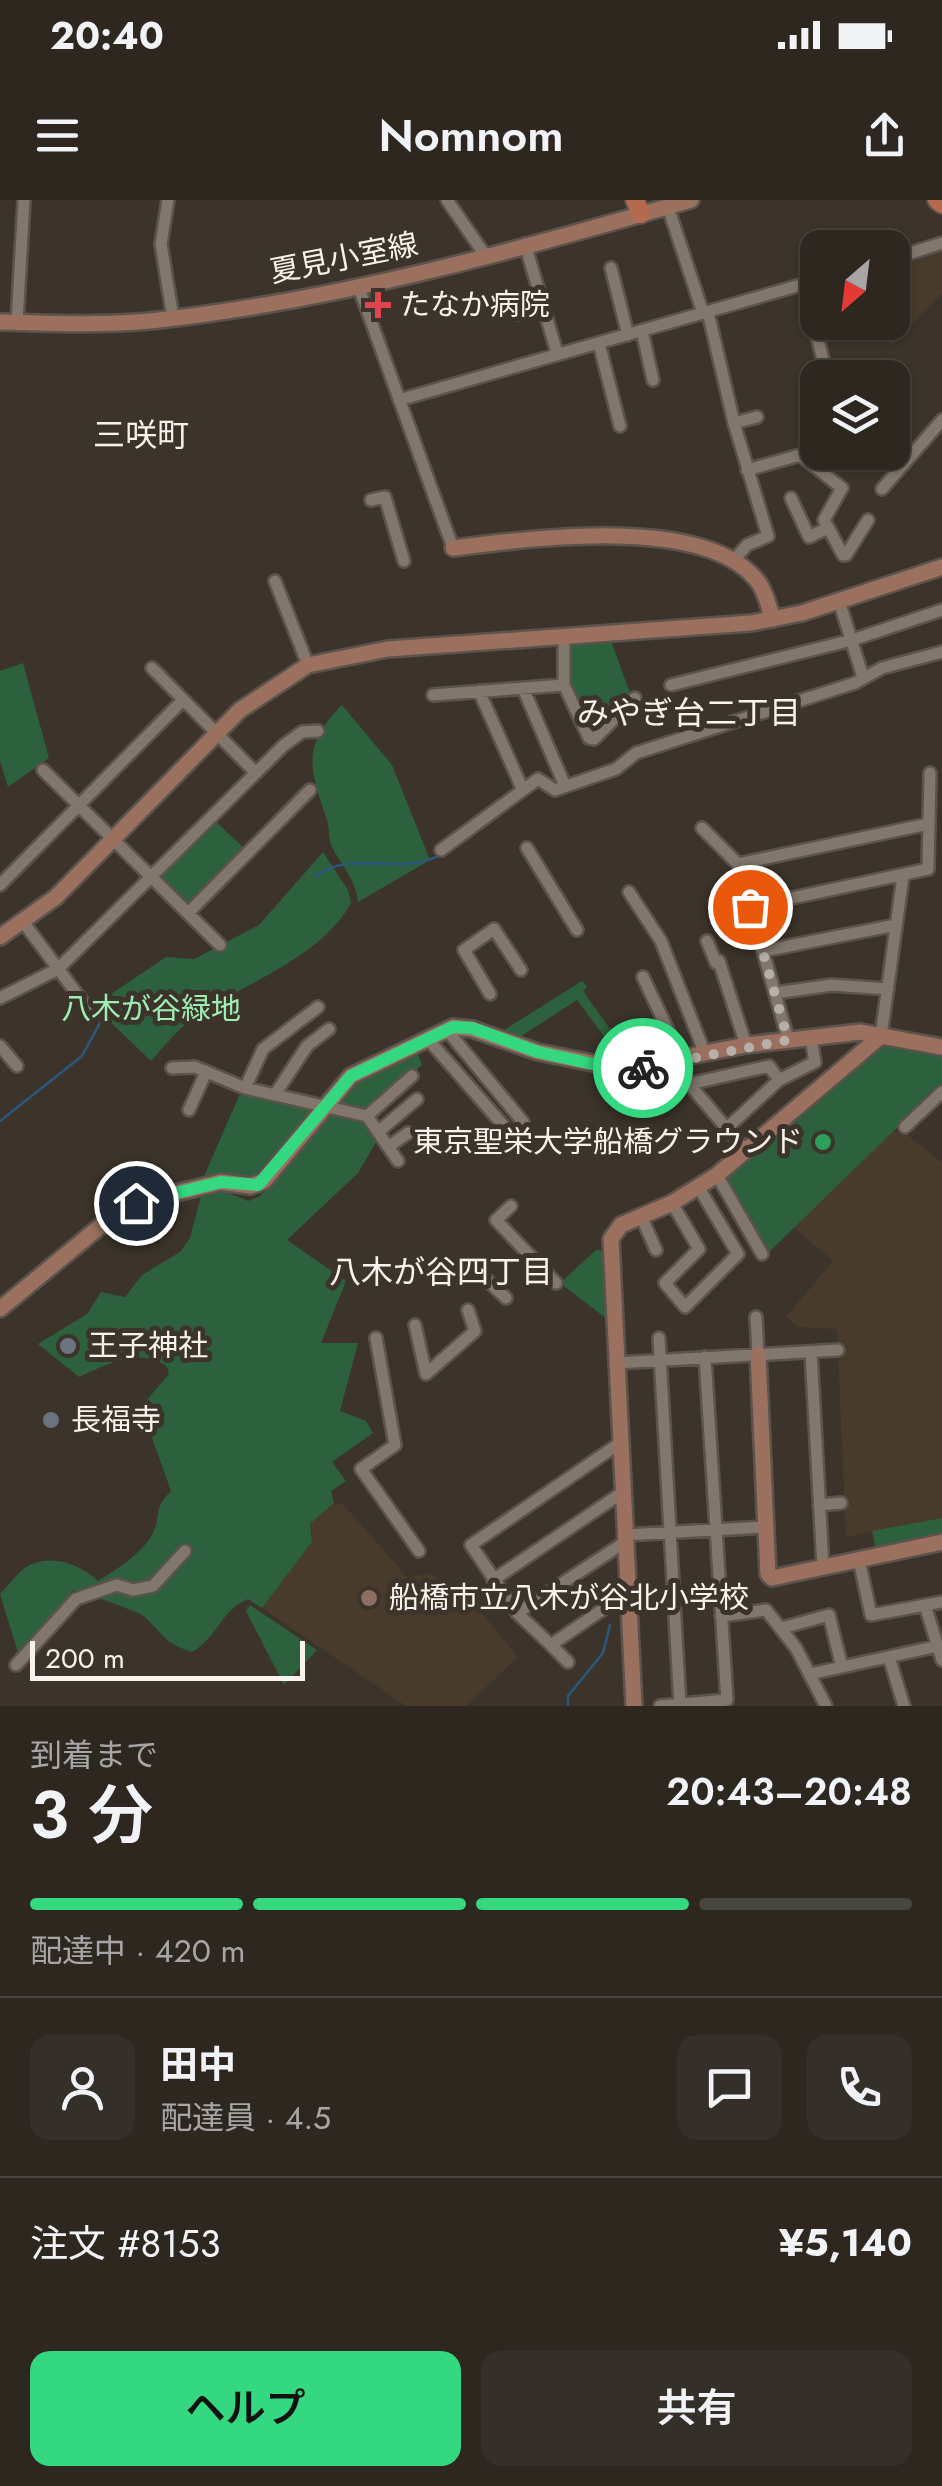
<!DOCTYPE html>
<html lang="ja">
<head>
<meta charset="utf-8">
<style>
	:root { --surface:#2d2720; --page:#352f29; --text:#f1f3f6; --muted:#a7a5a5; --line:#48443e; --accent:#34d881 }
	body { margin:0; font-family:Jost,"Noto Sans JP",sans-serif; background:var(--page); color:var(--text); height:100vh; display:flex; flex-direction:column; font-size:38px; white-space:nowrap }
	* { box-sizing:border-box; margin:0 }
	p { font-size:32px; color:var(--muted) }
	.icon { flex:none; width:55px; height:55px; fill:none; stroke:currentColor; stroke-width:2; stroke-linecap:round; stroke-linejoin:round }
	.map { position:relative; height:1506px; overflow:hidden }
	.sheet { display:flex; flex-direction:column; background:var(--surface); flex:1 }
	.sheet>* { flex:none }
	.needle { width:65px; rotate:208deg }
	.tools { position:absolute; left:800px; top:30px; display:grid; gap:20px }
	.tools a { display:grid; place-items:center; width:110px; height:110px; border-radius:20px; background:var(--surface); box-shadow:0 2px 8px #0004,0 0 0 2px var(--line); font-size:50px }
	.scale { position:absolute; left:30px; bottom:25px; width:275px; box-sizing:border-box; padding-left:10px; border:5px solid #f9f3ed; border-top:0; font-size:28px; line-height:35px; white-space:nowrap; color:#f9f3ed; -webkit-text-stroke:8px #3c342a; paint-order:stroke }
	.pin { position:absolute; display:grid; place-items:center; width:85px; height:85px; color:#fff; margin:-42px; border:5px solid #fff; border-radius:50%; box-shadow:0 2px 10px #0007 }
	.courier { position:absolute; display:grid; place-items:center; width:100px; height:100px; margin:-50px; border:8px solid #34d881; border-radius:50%; background:#fff; color:#222; box-shadow:0 2px 12px #0007 }
	.headline em { font-style:normal; font-weight:600 }
	.headline div { display:flex; flex-direction:column-reverse }
	.headline { display:flex; align-items:center; justify-content:space-between; height:170px; padding:0 30px }
	h1 { font-size:65px; font-weight:600; line-height:75px }
	.bar { display:grid; grid-template-columns:repeat(4,1fr); gap:15px 10px; align-content:center; height:120px; padding:0 30px }
	.bar i { height:12px; border-radius:8px; background:var(--line) }
	.bar .on { background:var(--accent) }
	.bar p { grid-column:span 4 }
	.line { display:flex; align-items:center; gap:25px; padding:0 30px; border-top:2px solid var(--line) }
	.line div { flex:1 }
	.round { display:grid; place-items:center; flex:none; width:105px; height:105px; border-radius:20px; background:var(--page) }
	.action { display:flex; gap:20px; margin-top:auto; padding:20px 30px }
	.action a { flex:1; height:115px; border-radius:20px; background:var(--accent); color:#111; font-size:40px; font-weight:600; line-height:115px; text-align:center }
	.action a+a { background:var(--page); color:var(--text) }
	.status { display:flex; justify-content:space-between; align-items:center; height:70px; padding:0 50px; background:var(--surface); direction:ltr }
	.status svg { height:28px; fill:currentColor }
	header { display:flex; justify-content:space-between; align-items:center; height:130px; padding:0 30px; background:var(--surface); font-size:45px; font-weight:600 }
	.map>svg:first-child { display:block }
	.built { fill:#483b2c }
	.green { fill:#2d603c }
	.lines { fill:none; stroke-linecap:round; stroke-linejoin:round }
	.stream { stroke:#2b5880; stroke-width:2.5 }
	.street-casing { stroke:#5b534c; stroke-width:16 }
	.secondary-casing { stroke:#5b534c; stroke-width:20 }
	.primary-casing { stroke:#5b534c; stroke-width:22 }
	.street { stroke:#81776d; stroke-width:11 }
	.secondary { stroke:#9b705e; stroke-width:15 }
	.primary { stroke:#b5694f; stroke-width:18 }
	.done { stroke:#b7b0a9; stroke-width:10; stroke-dasharray:0 18 }
	.route { stroke:#34d881; stroke-width:12 }
	.health-dot { fill:#e0444e; stroke:#3c342a; stroke-width:4 }
	.leisure-dot { fill:#2e9e5b; stroke:#3c342a; stroke-width:4 }
	.worship-dot { fill:#6b7280; stroke:#3c342a; stroke-width:4 }
	.education-dot { fill:#8d6e63; stroke:#3c342a; stroke-width:4 }
	.labels { text-anchor:middle; stroke-width:10; stroke-linejoin:round; paint-order:stroke }
	.street-label { font-size:30px; fill:#f9f3ed; stroke:#3c342a }
	.poi-label { font-size:30px; fill:#f9f3ed; stroke:#3c342a; text-anchor:start }
	.park-label { font-size:30px; fill:#9eedb2; stroke:#3c342a }
	.neighbourhood-label { font-size:32px; fill:#f9f3ed; stroke:#3c342a }
</style>
</head>
<body>
<div class="status"><b>20:40</b><svg viewBox="0 0 49 12"><path d="M0 12V9h3v3zM5 12V6h3v6zM10 12V3h3v9zM15 12V0h3v12zM26 1h20v11H26zM47 4h2v5h-2z"/></svg></div>
<header><svg class="icon" aria-label="menu" viewBox="0 0 24 24"><path d="M4 6h16M4 12h16M4 18h16"/></svg>Nomnom<svg class="icon" aria-label="share" viewBox="0 0 24 24"><path d="M12 15V3M7 8l5-5 5 5M5 13v7h14v-7"/></svg></header>
<div class="map">
<svg width="942" height="1506" viewBox="0 0 942 1506">
	<rect width="100%" height="100%" fill="#3c342a"/>
	<path class="built" d="M942,47V93L891,145L883,123L892,122L893,62Z
		M888,929L909,936L942,963V1318L846,1337L837,1129L798,1127L786,1117L833,1061L792,1026Z
		M334,1303L344,1305L408,1378L429,1373L462,1389L518,1457L466,1506H406L262,1408L312,1342L310,1324Z"/>
	<path class="green" d="M610,438L631,496L595,534H590L567,481L569,441Z
		M23,463L49,558L8,587L0,561V471Z
		M342,505L392,565L430,660L358,702C356,680 342,666 332,647C328,638 330,627 326,617C310,569 301,546 342,505Z
		M213,619L246,650L186,707L158,680L159,675Z
		M323,652L348,690L351,703C319,761 240,783 189,822C175,832 163,848 151,861L99,811L77,817L166,757L194,759L259,725Z
		M582,781L587,787L583,791L635,864L624,863L577,800L517,839L501,832Z
		M884,843L942,853V884L767,1054L725,983L727,976Z
		M416,849L422,865L368,911L378,939L358,973L287,1040L346,1081L321,1143H358L340,1211L366,1221L373,1233L332,1262L346,1281L331,1291L334,1303L310,1324L312,1342L262,1408L248,1399C221,1410 217,1438 192,1452C161,1442 163,1432 142,1415C136,1411 82,1392 74,1390L19,1456L0,1394C8,1386 19,1370 30,1365C53,1354 82,1365 98,1381C116,1370 143,1353 153,1333C162,1314 152,1310 171,1291L141,1207L169,1174L167,1167C140,1146 106,1165 79,1177L38,1144L87,1114L101,1092L125,1097L142,1075L180,1052L190,1038L201,996L222,990L248,1001L260,996L352,883Z
		M242,889L309,905L313,912L256,977L202,981Z
		M597,1049L604,1052L607,1119L560,1083Z
		M942,1318V1336L876,1351L872,1331Z
		M250,1405L317,1450L284,1485L246,1411Z"/>
	<g class="lines">
		<path class="stream" d="M755,521L843,493
			M684,544L728,529
			M617,574L635,561
			M561,594L600,580
			M505,610L523,597
			M315,676C355,648 399,678 442,654
			M0,921L82,856L102,819
			M568,1506V1496L603,1453L610,1425"/>
		<g class="street-casing">
			<path id="street" d="M168,0L161,44L173,118
				M447,0L485,55
				M668,7L703,113
				M525,44L557,153
				M892,59L942,43
				M611,68L628,135
				M804,84L827,176
				M358,85L453,348
				M708,112L734,223L768,336L747,345L734,360
				M518,114L543,107
				M17,122L24,0
				M642,131L653,180
				M599,143L620,226
				M399,200L818,80
				M734,223L757,217
				M747,270L800,255L842,288L824,320L843,355
				M882,289L942,220
				M791,298L809,337L828,328
				M371,300L385,297L404,361
				M846,355L868,320
				M275,381L308,465
				M839,401L863,477
				M564,436V485L589,538L594,539L635,498
				M152,468L255,572
				M671,485L852,440L942,410
				M523,488L565,586
				M479,491L522,588
				M433,495L564,485
				M43,570L220,745
				M702,628L738,664L788,839
				M527,648L577,730
				M441,650L538,579L555,590L616,569L636,553L855,483L882,468L942,452
				M738,664L928,624
				M0,685L183,500
				M629,692L661,741L705,854
				M750,707L928,669L930,573
				M188,713L310,590
				M24,723L86,806
				M707,741L716,763L719,761L746,845
				M763,751L896,725
				M643,777L682,860
				M775,793L832,785L888,789
				M490,794L464,750L494,729L521,770
				M0,798L58,769L284,545L302,532L318,531
				M446,829L523,922
				M881,836L903,676
				M427,838L517,941
				M0,846L17,866
				M172,868L195,867L245,888L367,916L398,961
				M245,888L263,849L318,807
				M276,893L307,846L329,829
				M189,910L206,872
				M367,916L412,876
				M905,927L942,892
				M726,929L779,880L815,862L811,838
				M378,932L417,899
				M388,947L408,933
				M746,951L689,884L769,866L779,880
				M717,975L762,1054
				M672,1003L699,1049L665,1083L685,1107L738,1054L699,988
				M511,1006L496,1020L556,1083
				M641,1016L656,1050
				M468,1062L506,1098
				M756,1117L758,1154
				M415,1125L426,1174L475,1131L468,1110
				M376,1138L395,1245L361,1269L419,1351
				M659,1138L680,1505
				M811,1152L823,1367
				M616,1163L838,1150
				M620,1243L471,1345L517,1413L625,1342
				M819,1305L841,1303
				M625,1335L766,1327
				M859,1360L871,1415L942,1402
				M493,1380L623,1292
				M925,1405L942,1460
				M517,1413L551,1445L628,1392
				M721,1416L766,1410L796,1448L826,1506
				M782,1428L829,1415L842,1467
				M551,1445L568,1462
				M889,1457L904,1506
				M16,1465L76,1399L117,1385L133,1390L153,1386L185,1351
				M810,1474L938,1446
				M660,1506L727,1500L705,1157"/>
		</g>
		<g class="secondary-casing">
			<path id="secondary" d="M0,122C53,123 106,126 159,120C339,100 518,50 691,0
				M453,348C529,339 708,313 759,383C766,393 769,408 773,419
				M0,737L56,697L240,510L308,465L388,449L751,423L802,413L942,367
				M0,1109L126,1005L221,982L251,986L264,981L351,876L453,827L472,829L538,852L623,869L746,845L860,832L942,847
				M758,1154L768,1374L772,1378L942,1342
				M634,1506L611,1039L621,1025L672,1003L717,975L881,836"/>
		</g>
		<g class="primary-casing">
			<path id="primary" d="M635,0L641,14
				M937,0L942,4"/>
		</g>
		<use href="#street" class="street"/>
		<use href="#secondary" class="secondary"/>
		<use href="#primary" class="primary"/>
	</g>
	<g class="lines">
		<path class="done" d="M643,868L788,840L750,707"/>
		<path class="route" d="M136,1003L221,982L258,985L351,876L453,827L472,828L538,852L611,868H643"/>
	</g>
	<path class="health-dot" d="M373 90h10v10h10v10h-10v10h-10v-10h-10v-10h10z"/>
	<circle class="leisure-dot" cx="823" cy="942" r="10"/>
	<g class="worship-dot">
		<circle cx="68" cy="1146" r="10"/>
		<circle cx="51" cy="1220" r="10"/>
	</g>
	<circle class="education-dot" cx="369" cy="1398" r="10"/>
	<g class="labels">
		<g class="street-label">
			<text transform="translate(344 58) rotate(-11)" y="10">夏見小室線</text>
		</g>
		<g class="poi-label">
			<text x="400" y="115">たなか病院</text>
			<text x="803" y="952" text-anchor="end">東京聖栄大学船橋グラウンド</text>
			<text x="88" y="1156">王子神社</text>
			<text x="71" y="1230">長福寺</text>
			<text x="389" y="1408">船橋市立八木が谷北小学校</text>
		</g>
		<g class="park-label">
			<text x="151" y="819">八木が谷緑地</text>
		</g>
		<g class="neighbourhood-label">
			<text x="141" y="246">三咲町</text>
			<text x="689" y="524">みやぎ台二丁目</text>
			<text x="441" y="1083">八木が谷四丁目</text>
		</g>
	</g>
</svg>
<div class="tools">
<a><svg class="needle" viewBox="-14 -14 28 28"><path d="M0-13l5 13h-10z" fill="#e53935"/><path d="M0 13l5-13h-10z" fill="#a7a5a5"/></svg></a>
<a><svg class="icon" aria-label="layers" viewBox="0 0 24 24"><path d="M12 4l9 5-9 5-9-5zM3 14l9 5 9-5"/></svg></a>
</div>
<div class="scale">200 m</div>
<div class="pin" style="left:750px;top:707px;background:#ea580c"><svg class="icon" aria-label="bag" viewBox="0 0 24 24"><path d="M5 8h14l-1 12H6zM9 8a3 3 0 0 1 6 0"/></svg></div>
<div class="pin" style="left:136px;top:1003px;background:#1f2937"><svg class="icon" aria-label="home" viewBox="0 0 24 24"><path d="M3 11l9-7 9 7M6 9v11h12V9"/></svg></div>
<div class="courier" style="left:643px;top:868px"><svg class="icon" aria-label="bike" viewBox="0 0 24 24"><circle cx="6" cy="16" r="4"/><circle cx="18" cy="16" r="4"/><path d="M6 16l4-8h5l3 8M10 8l3 8H6M13 5h3"/></svg></div>
</div>
<section class="sheet">
<div class="headline"><div><h1>3 分</h1><p>到着まで</p></div><em>20:43–20:48</em></div>
<div class="bar"><i class="on"></i><i class="on"></i><i class="on"></i><i></i><p>配達中 · 420 m</p></div>
<div class="line" style="height:180px"><a class="round"><svg class="icon" aria-label="person" viewBox="0 0 24 24"><circle cx="12" cy="8" r="4"/><path d="M4 21q1-7 8-7t8 7"/></svg></a><div><b>田中</b><p>配達員 · 4.5</p></div><a class="round"><svg class="icon" aria-label="chat" viewBox="0 0 24 24"><path d="M4 5h16v11H9l-5 4z"/></svg></a><a class="round"><svg class="icon" aria-label="phone" viewBox="0 0 24 24"><path d="M5 4h4l2 5-3 2q2 4 5 5l2-3 5 2v4C11 20 4 13 5 4z"/></svg></a></div>
<div class="line" style="height:130px"><div>注文 #8153</div><b>¥5,140</b></div>
<div class="action"><a>ヘルプ</a><a>共有</a></div>
</section>
</body>
</html>
